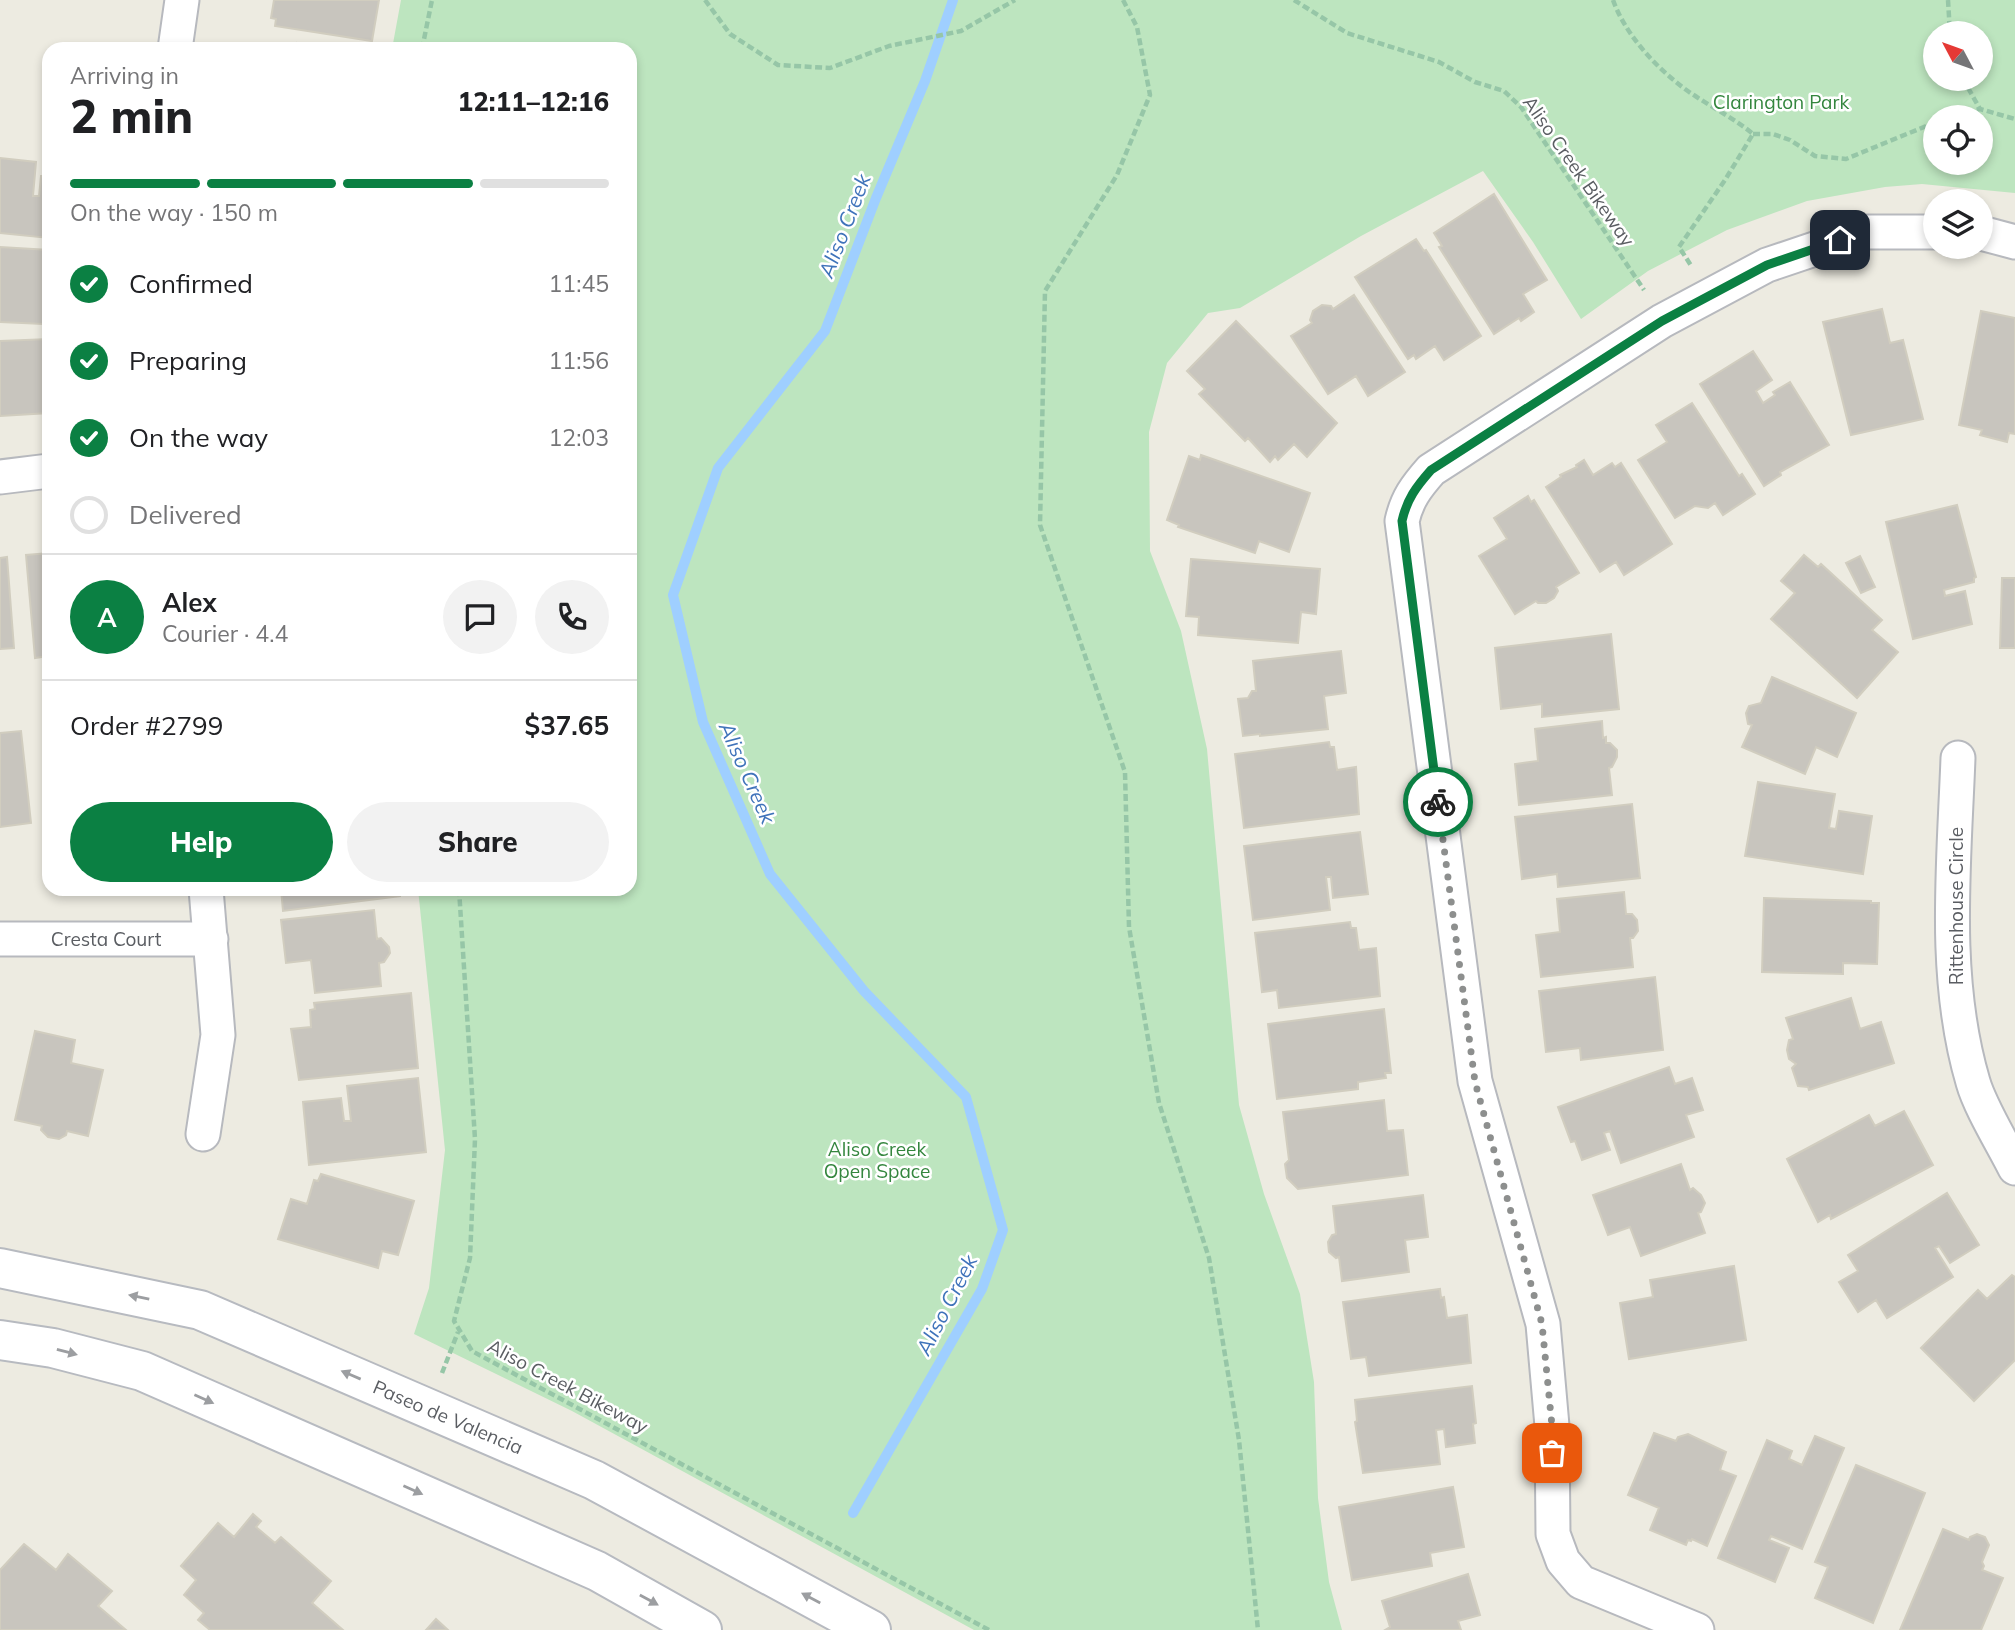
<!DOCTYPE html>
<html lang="en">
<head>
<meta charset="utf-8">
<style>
	:root { --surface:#fff; --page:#f2f2f2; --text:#202124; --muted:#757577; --line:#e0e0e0; --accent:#0b8043 }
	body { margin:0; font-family:Mulish,sans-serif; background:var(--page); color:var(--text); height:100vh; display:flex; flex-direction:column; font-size:26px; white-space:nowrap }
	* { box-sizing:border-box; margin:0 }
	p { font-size:23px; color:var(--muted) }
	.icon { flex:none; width:38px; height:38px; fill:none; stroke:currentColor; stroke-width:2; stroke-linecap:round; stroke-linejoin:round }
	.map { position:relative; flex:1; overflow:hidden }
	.details { position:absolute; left:42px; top:42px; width:595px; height:854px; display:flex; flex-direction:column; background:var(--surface); border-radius:21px; box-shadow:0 4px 10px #0003 }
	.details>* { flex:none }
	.needle { width:46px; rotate:311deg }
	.buttons { position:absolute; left:1923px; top:21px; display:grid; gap:14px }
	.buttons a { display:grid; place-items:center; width:70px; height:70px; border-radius:50%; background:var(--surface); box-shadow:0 4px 10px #0003; font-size:35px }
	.pin { position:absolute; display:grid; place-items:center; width:60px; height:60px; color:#fff; margin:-30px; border-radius:14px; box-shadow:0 4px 10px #0006 }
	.courier { position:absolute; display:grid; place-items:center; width:70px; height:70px; margin:-35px; border:5px solid #0b8043; border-radius:50%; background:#fff; color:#222; box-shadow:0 2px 9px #0007 }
	.overview em { font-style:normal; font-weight:800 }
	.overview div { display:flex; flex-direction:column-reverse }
	.overview { display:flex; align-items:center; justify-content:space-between; height:119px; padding:0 28px }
	h1 { font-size:46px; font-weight:800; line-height:52px }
	.bar { display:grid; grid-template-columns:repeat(4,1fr); gap:10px 7px; align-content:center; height:84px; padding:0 28px }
	.bar i { height:9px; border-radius:5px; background:var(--line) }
	.bar .active { background:var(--accent) }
	.bar p { grid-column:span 4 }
	.line { display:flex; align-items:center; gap:18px; padding:0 28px; border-top:2px solid var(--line) }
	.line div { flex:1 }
	.round { display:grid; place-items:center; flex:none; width:74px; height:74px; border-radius:37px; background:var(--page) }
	ol { padding:0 28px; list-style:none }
	li { display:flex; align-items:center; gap:21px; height:77px }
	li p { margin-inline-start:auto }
	li .icon { padding:7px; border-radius:50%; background:var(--accent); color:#fff; stroke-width:4 }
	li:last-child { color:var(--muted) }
	li i { width:38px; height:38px; border:4px solid var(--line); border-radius:50% }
	.primary-button { display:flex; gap:14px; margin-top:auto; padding:14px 28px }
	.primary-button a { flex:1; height:80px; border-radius:42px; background:var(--accent); color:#fff; font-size:28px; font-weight:800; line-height:80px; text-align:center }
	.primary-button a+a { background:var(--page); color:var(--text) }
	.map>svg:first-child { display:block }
	.green { fill:#bde5bf; fill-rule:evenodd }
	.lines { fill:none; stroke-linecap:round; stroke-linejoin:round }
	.stream { stroke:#9fcfff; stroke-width:10 }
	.building { fill:#c8c5be; stroke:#d1cdbf; stroke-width:2 }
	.minor-casing { stroke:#b7b9be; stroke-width:37 }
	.secondary-casing { stroke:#b7bac0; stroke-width:42 }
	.path { stroke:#96c6a7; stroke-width:4.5; stroke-dasharray:7 3.5; stroke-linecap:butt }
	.minor { stroke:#fff; stroke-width:33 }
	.secondary { stroke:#fff; stroke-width:38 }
	.oneway { fill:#9c9ea1 }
	.done { stroke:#8d8f8e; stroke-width:7; stroke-dasharray:0 12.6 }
	.route { stroke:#0b8043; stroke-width:9 }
	.labels { text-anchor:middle; stroke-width:5; stroke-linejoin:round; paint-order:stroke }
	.park-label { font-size:19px; fill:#34863e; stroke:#fff }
	.street-label { font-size:19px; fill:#5a5d62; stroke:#fff }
	.water-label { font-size:21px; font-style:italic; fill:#3f73ba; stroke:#fff }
</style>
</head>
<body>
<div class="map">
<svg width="2015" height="1630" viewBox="0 0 2015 1630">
	<rect width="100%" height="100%" fill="#edebe1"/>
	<path class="green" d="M401,0H2015V193L1922,184L1885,187L1807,201L1727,230L1648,271L1581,319L1533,242L1483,171L1361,236L1240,308L1208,313L1167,363L1149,432L1150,551L1181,631L1207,749L1239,1105L1264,1194L1300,1294L1314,1382L1318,1498L1329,1582L1342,1630H974L572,1411L414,1334L429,1288L445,1150L418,889H630V49H392ZM1981,33V79H1936V33ZM1981,117V163H1936V117Z"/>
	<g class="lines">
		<path class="stream" d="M853,1513L982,1289L1003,1230L966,1097L864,991L770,874L703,722L673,595L718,468L825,331L876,198L925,81L953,0"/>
	</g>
	<path class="building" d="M274,0H379L372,41L275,26L276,19L271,18Z
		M297,43L332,49H296Z
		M0,158L36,162L33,196H39L41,176H49V238L0,233Z
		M1494,194L1547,280L1523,294L1534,312L1521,321L1519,318L1494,334L1439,247L1442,246L1434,233Z
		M1416,239L1424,251L1426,250L1481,336L1444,360L1435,346L1416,359L1414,355L1408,359L1355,277Z
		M0,247L49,250V292H46L43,324L0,322Z
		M1354,295L1405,372L1368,396L1356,376L1328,394L1291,336L1312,323L1310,320L1313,311L1322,305L1331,306L1333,309Z
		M1882,309L1890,343L1903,340L1923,419L1851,435L1823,322Z
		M1981,311L2015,318V434L2009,433L2007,442L1980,435L1982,430L1959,425Z
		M1236,321L1337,423L1307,457L1294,444L1278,460L1275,456L1270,462L1248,438L1245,441L1199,394L1205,389L1187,371Z
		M49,339V413L0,416V341Z
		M1753,351L1772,380L1756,391L1763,403L1775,395L1773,392L1790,382L1829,445L1780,472L1781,475L1764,486L1700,384Z
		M1692,403L1739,476L1742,474L1755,494L1723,515L1715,503L1708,508L1695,506L1675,518L1638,460L1667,442L1656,425Z
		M1201,455L1310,493L1289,552L1259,541L1255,553L1178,527L1179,525L1167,520L1189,456L1200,460Z
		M1584,460L1593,475L1612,463L1615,467L1621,463L1672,544L1624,575L1616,562L1600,572L1546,487L1561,477L1560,475L1577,467L1576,465Z
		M1528,496L1531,502L1534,500L1579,573L1556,587L1558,591L1554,598L1546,603H1538L1536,601L1515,614L1479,556L1507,539L1494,518Z
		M1957,505L1976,577L1974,578V582L1944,590L1945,596L1965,591L1972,624L1913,639L1886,522Z
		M49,553V656L35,658L26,555Z
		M1804,555L1818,567L1821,564L1882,620L1872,630L1898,652L1857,698L1771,619L1795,593L1781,581Z
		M1860,556L1875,587L1861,593L1846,563Z
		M7,557L14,648L0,649V558Z
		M1191,559L1320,569L1316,614L1301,612L1298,643L1198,635L1199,617L1186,616Z
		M2002,578H2015V648H2000Z
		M1611,634L1619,709L1542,717V704L1501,709L1495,648Z
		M1341,651L1346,693L1324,696L1328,729L1260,736V734L1243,736L1238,699L1248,698L1252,691H1256L1253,661Z
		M1772,677L1856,713L1837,757L1816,747L1805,774L1742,747L1752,725L1748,724L1746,713L1749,706L1761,703Z
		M1602,721L1603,738L1606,737V743H1610L1617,750V757L1612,767L1609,768L1612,795L1519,805L1515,764L1538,761L1535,729Z
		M21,731L31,823L0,827V733Z
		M1329,742L1330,747H1334L1337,770L1356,767L1359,814L1244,828L1235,754Z
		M1758,782L1835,794L1829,828L1836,829L1839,811L1872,816L1863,874L1745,856Z
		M1632,804L1640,878L1558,887L1557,874L1522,879L1515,817Z
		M1360,832L1368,894L1333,898L1331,877H1326L1330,910L1253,920L1244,846Z
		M281,889H400V896L283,911Z
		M1624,892L1626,914H1632L1637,920L1638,931L1633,938H1630L1633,967L1541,977L1536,935L1560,932L1557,899Z
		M1764,898L1871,901V903H1879L1877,964L1843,963V974L1762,972Z
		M374,910L377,939L381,938L389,947L390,953L384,962L379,963L381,986L315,993L311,960L286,963L281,920Z
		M1350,922L1351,928H1356L1359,950L1376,948L1380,996L1279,1008L1277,990L1262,992L1255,933Z
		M1655,977L1663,1050L1581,1060L1580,1048L1546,1052L1539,991Z
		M411,993L418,1068L299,1080L291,1029L311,1027L310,1010L315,1009L314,1003Z
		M1851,998L1860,1029L1881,1022L1894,1063L1809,1090L1808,1087L1798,1086L1792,1068L1796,1064L1789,1059L1787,1050L1789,1040L1793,1039L1786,1018Z
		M1384,1009L1391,1073H1385L1386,1078L1358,1082V1089L1277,1099L1268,1024Z
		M35,1031L75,1040L71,1063L103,1070L88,1136L67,1131L66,1135L59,1139L48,1137L41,1130L42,1126L15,1120Z
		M1669,1067L1675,1084L1692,1078L1703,1110L1686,1115L1694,1137L1621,1163L1610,1131L1604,1133L1610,1150L1582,1160L1575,1141L1571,1142L1558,1107Z
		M418,1078L426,1152L309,1165L303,1102L341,1098L344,1121H351L347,1086Z
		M1384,1100L1387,1131L1403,1130L1408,1175L1298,1189L1287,1178L1285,1164L1289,1160L1283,1112Z
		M1904,1111L1933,1165L1831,1219L1830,1215L1818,1222L1787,1159L1869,1115L1875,1126Z
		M1681,1164L1690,1190L1693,1188L1701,1195L1705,1203L1701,1212L1698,1213L1705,1233L1641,1256L1630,1227L1608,1235L1593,1195Z
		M321,1174L414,1201L398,1255L382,1251L378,1268L278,1239L291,1199L307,1204L314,1180L318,1181Z
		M1947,1193L1979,1245L1950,1263L1939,1246L1935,1248L1953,1277L1887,1318L1876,1300L1858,1312L1839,1282L1858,1271L1848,1255Z
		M1423,1195L1428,1237L1405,1240L1409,1272L1342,1281L1339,1257L1336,1258L1329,1252L1328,1242L1332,1235L1336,1234L1333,1206Z
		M1734,1266L1746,1340L1629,1359L1620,1303L1653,1297L1650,1280Z
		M2012,1275L2015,1277V1360L1974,1401L1921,1348L1978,1290L1987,1299Z
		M1440,1289L1441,1298L1444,1297L1447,1318L1467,1315L1471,1363L1369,1376L1366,1357L1351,1359L1343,1302Z
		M1472,1386L1476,1423L1473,1424L1475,1443L1446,1447L1444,1429L1436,1430L1440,1464L1363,1473L1355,1422L1357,1421L1355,1400Z
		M1654,1433L1676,1441L1678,1437L1688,1434L1726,1452L1720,1470L1736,1476L1707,1546L1692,1539L1691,1541L1688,1540L1686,1545L1650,1530L1659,1508L1628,1495Z
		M1815,1436L1844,1448L1802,1549L1771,1536L1769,1540L1789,1548L1775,1582L1718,1558L1767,1440L1792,1451L1789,1459L1802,1465Z
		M1856,1465L1925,1493L1873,1623L1815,1598L1828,1567L1815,1562Z
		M1453,1487L1464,1547L1430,1553L1432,1566L1352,1580L1339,1507Z
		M253,1514L261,1521L256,1527L275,1543L281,1537L331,1581L312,1603L343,1630H210L198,1620L204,1613L184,1595L196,1580L181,1566L218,1523L234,1537Z
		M1943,1529L1969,1540L1970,1537L1977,1534L1985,1537L1989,1545L1982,1562L1984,1566L1982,1570L2003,1578L1981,1630H1900Z
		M24,1544L56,1570L68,1554L112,1591L98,1606L126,1630H0V1570Z
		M1468,1574L1480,1615L1458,1621L1461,1630H1385L1390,1627L1382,1601Z
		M436,1619L448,1630H426Z"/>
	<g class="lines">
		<g class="minor-casing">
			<path id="minor" d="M175,49L182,0
				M1981,233L2015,242
				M0,477L49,471
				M1958,758C1954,865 1942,977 1973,1082C1980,1107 2003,1144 2015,1168
				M0,939H211
				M203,1134L218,1035L206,889
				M1697,1630L1581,1582L1563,1561L1553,1534L1552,1426L1543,1324L1475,1081L1402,521C1407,499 1416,487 1431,470L1662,321L1767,265L1865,232H1936"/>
		</g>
		<g class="secondary-casing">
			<path id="secondary" d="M0,1268L200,1310L594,1480L871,1630
				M0,1340L53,1348L142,1371L597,1571L702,1630"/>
		</g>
		<path class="path" d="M705,0L730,34L778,65L830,68L889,46L961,31L1015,0
			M1123,0L1137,27L1150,95L1117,175L1045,291L1040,525L1125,772L1129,927L1159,1103L1209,1258L1239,1440L1258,1630
			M1294,0L1347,33L1439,62L1475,82L1504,91L1521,107L1644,290
			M1613,0C1624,31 1650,61 1676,82C1700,102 1729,114 1753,134L1725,180L1679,247L1692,267
			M1948,0L1950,33
			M422,49L432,0
			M1963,79L1980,109
			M1946,117L1980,109L2015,119
			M1753,134H1773L1790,140L1815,156L1846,159L1936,122
			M459,889L475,1139L470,1258L454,1321L472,1351L989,1630
			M442,1373L458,1332"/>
		<use href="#minor" class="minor"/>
		<use href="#secondary" class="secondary"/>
	</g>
	<defs><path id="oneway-solid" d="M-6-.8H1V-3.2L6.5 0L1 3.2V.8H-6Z" transform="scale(1.75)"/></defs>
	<g class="oneway">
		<use href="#oneway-solid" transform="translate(139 1297) rotate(-168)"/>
		<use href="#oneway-solid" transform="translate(67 1352) rotate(15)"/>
		<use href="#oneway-solid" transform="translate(351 1375) rotate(-157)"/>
		<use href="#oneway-solid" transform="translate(204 1399) rotate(24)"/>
		<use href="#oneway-solid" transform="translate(413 1490) rotate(24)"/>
		<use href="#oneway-solid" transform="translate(811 1598) rotate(-152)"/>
		<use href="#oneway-solid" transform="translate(649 1600) rotate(29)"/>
	</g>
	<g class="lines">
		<path class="done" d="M1438,802L1475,1082L1542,1324L1552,1426V1453"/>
		<path class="route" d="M1438,802L1402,521C1407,499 1416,487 1431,470L1662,321L1767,265L1840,240"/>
	</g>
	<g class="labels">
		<g class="park-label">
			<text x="1781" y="109">Clarington Park</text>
			<text x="877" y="1156">Aliso Creek<tspan x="877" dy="22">Open Space</tspan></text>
		</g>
		<g class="street-label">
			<text transform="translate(1579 171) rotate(55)" y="7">Aliso Creek Bikeway</text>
			<text transform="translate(1956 906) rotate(-90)" y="7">Rittenhouse Circle</text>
			<text x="106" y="946">Cresta Court</text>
			<text transform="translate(568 1386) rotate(28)" y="7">Aliso Creek Bikeway</text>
			<text transform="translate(448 1417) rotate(23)" y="7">Paseo de Valencia</text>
		</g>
		<g class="water-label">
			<text transform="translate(845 226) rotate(-69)" y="7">Aliso Creek</text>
			<text transform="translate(747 773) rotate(66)" y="7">Aliso Creek</text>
			<text transform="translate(947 1305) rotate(-63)" y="7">Aliso Creek</text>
		</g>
	</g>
</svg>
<div class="buttons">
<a><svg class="needle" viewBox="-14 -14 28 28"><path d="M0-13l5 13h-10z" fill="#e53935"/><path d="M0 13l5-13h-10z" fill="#757577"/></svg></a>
<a><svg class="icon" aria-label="locate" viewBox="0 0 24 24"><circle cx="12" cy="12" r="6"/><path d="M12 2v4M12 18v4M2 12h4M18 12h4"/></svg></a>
<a><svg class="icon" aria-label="layers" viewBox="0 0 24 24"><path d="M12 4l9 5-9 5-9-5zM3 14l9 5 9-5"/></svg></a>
</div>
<div class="pin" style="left:1552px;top:1453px;background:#ea580c"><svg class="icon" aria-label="bag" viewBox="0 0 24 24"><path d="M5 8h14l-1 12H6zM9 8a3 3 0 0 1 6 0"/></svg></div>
<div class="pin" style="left:1840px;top:240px;background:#1f2937"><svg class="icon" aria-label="home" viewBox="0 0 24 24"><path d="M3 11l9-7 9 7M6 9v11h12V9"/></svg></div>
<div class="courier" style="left:1438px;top:802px"><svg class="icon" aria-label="bike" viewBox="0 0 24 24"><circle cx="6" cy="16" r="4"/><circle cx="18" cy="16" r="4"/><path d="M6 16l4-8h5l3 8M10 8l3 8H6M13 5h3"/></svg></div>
<section class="details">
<div class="overview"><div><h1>2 min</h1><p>Arriving in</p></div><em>12:11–12:16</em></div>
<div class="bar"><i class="active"></i><i class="active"></i><i class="active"></i><i></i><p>On the way · 150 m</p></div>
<ol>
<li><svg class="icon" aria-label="check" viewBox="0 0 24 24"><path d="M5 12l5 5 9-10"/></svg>Confirmed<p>11:45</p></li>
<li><svg class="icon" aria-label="check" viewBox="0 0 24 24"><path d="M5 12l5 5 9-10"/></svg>Preparing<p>11:56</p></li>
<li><svg class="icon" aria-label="check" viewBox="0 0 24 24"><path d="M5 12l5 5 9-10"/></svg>On the way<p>12:03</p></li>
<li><i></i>Delivered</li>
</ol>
<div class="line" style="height:126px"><b class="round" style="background:var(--accent);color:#fff">A</b><div><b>Alex</b><p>Courier · 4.4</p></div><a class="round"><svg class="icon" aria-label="chat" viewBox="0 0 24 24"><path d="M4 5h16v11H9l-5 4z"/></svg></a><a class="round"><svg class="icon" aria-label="phone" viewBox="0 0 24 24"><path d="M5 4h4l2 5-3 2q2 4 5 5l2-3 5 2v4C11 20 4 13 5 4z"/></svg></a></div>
<div class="line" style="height:91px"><div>Order #2799</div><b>$37.65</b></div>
<div class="primary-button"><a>Help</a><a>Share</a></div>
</section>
</div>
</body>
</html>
